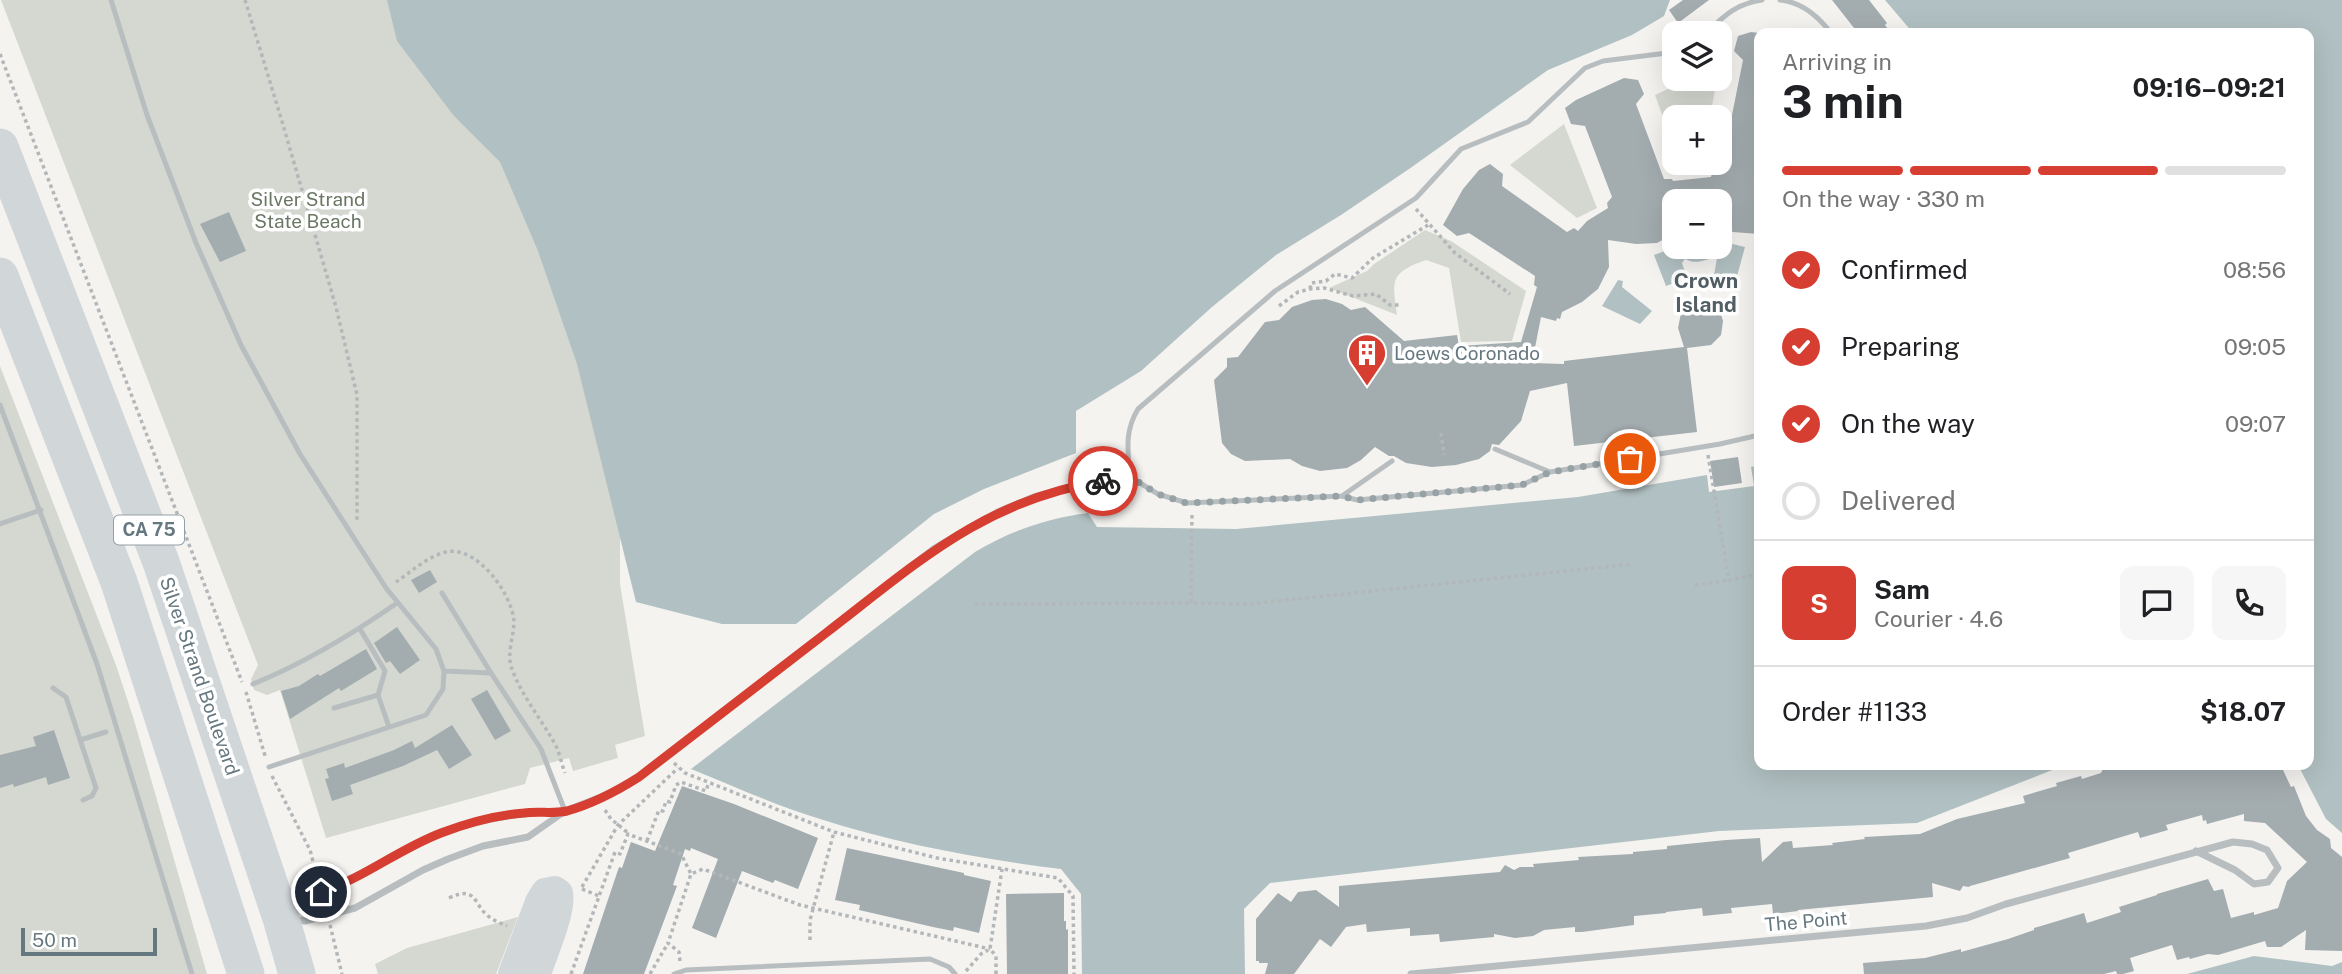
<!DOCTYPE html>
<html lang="en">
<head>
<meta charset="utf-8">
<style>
	:root { --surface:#fff; --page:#f6f6f6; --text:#202124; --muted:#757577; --line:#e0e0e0; --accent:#d53e30 }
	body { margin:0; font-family:"Public Sans",sans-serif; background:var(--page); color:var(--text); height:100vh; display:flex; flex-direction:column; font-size:26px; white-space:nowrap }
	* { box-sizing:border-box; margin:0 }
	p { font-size:23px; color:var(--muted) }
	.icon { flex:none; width:38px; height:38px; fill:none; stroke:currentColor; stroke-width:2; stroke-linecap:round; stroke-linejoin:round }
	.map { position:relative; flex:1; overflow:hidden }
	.panel { position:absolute; left:1754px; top:28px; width:560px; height:742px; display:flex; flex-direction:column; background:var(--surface); border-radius:14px; box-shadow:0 7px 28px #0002 }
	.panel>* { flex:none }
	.controls { position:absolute; left:1662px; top:21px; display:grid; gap:14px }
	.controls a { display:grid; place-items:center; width:70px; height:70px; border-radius:14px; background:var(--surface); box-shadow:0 7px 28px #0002; font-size:35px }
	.scale { position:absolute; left:21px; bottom:18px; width:136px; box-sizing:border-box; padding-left:7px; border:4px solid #65777f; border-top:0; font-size:19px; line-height:24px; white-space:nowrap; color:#65777f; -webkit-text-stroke:5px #fff; paint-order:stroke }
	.pin { position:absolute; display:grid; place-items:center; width:60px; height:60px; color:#fff; margin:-30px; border:4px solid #fff; border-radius:50%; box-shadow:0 2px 7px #0007 }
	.courier { position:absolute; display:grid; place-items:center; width:70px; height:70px; margin:-35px; border:5px solid #d53e30; border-radius:50%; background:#fff; color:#222; box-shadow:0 2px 9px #0007 }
	.headline em { font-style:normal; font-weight:700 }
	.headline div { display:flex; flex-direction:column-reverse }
	.headline { display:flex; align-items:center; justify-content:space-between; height:119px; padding:0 28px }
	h1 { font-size:46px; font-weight:700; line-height:52px }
	.bar { display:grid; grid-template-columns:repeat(4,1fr); gap:10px 7px; align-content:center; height:84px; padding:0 28px }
	.bar i { height:9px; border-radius:5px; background:var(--line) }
	.bar .on { background:var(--accent) }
	.bar p { grid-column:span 4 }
	.line { display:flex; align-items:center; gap:18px; padding:0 28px; border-top:2px solid var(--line) }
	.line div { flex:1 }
	.round { display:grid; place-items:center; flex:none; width:74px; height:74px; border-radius:14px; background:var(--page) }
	ol { padding:0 28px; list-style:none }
	li { display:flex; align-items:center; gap:21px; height:77px }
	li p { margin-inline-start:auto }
	li .icon { padding:7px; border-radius:50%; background:var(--accent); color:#fff; stroke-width:4 }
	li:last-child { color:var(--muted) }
	li i { width:38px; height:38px; border:4px solid var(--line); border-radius:50% }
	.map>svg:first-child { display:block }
	.green { fill:#d4d8d0 }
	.water { fill:#b1c0c2 }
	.building { fill:#a3acaf }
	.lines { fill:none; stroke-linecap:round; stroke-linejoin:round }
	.path { stroke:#b3b7b9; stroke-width:3.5; stroke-dasharray:3.5 3.5; stroke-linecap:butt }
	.lane { stroke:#b8bec0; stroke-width:5 }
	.street { stroke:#b8bec0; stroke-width:7 }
	.secondary { stroke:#d1d6d9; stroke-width:28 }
	.highway { stroke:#d1d6d9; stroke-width:37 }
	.done { stroke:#97a2a7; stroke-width:7; stroke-dasharray:0 12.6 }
	.route { stroke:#d53e30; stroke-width:9 }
	.labels { text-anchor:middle; stroke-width:7; stroke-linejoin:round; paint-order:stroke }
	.shield { fill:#fff; stroke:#93a0a5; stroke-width:2 }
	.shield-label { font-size:18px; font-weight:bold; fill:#65777f }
	.park-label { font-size:19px; fill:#6a7763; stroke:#fff }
	.poi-label { font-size:19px; fill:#65777f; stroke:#fff; text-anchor:start }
	.street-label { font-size:19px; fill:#65777f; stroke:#fff }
	.neighbourhood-label { font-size:21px; font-weight:bold; fill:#525f65; stroke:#fff }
</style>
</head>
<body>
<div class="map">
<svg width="2342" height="974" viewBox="0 0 2342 974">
	<rect width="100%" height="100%" fill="#f4f3f0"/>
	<path class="green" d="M1,0H421L465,61L620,460V584L645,736L615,745L618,758L573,771L569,758L530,768L525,784L326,838L280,690L267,695L254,690L251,679L258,665Z
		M1689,79H1717L1710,117H1675V151L1655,95Z
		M1564,124L1597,208L1577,218L1510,165Z
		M1425,230L1451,241L1526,291L1512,341L1461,342L1449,268L1426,260C1390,273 1392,279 1397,315L1329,288L1367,271L1374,264Z
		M0,366L116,665L134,720L207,974H0Z
		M518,917L496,974H378L375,964L407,948Z"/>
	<path class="water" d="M387,0H1670L1664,16L1632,35L1548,70L1409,169L1341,215L1276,255L1212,307L1141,371L1076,411V453L984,489L934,514L796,624H722L636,602L577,364L538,251L500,162L454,116L397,41Z
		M1885,0H2342V833L2326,819L2298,765H2308V33H1913Z
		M1720,241L1745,247L1736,280L1714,275L1717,258C1705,258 1698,266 1685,259L1682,263L1687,278L1666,286L1654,255L1676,247L1690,249L1720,247Z
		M1618,280L1623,281L1622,287L1652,311L1640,324L1602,306Z
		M1759,465V765H2065L1917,823L1719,831L1270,883L1244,909L1245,974H1082L1081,894L1061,869C979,859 899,844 820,819C776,806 734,786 691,769L975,552C1010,531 1048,518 1088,513L1097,527L1236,529L1578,497L1707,475L1709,492L1754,486L1751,467Z
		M2254,956L2332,966L2342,962V974H2187Z"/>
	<path class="building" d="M1683,0H1709L1678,23L1669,10Z
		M1832,0H1869L1887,23L1885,25L1891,33H1858Z
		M1751,32L1759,33V234L1733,232L1720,226V201H1675V233L1657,243L1636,244L1608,240L1609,267L1598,289L1582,302L1562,312L1560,319L1557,318L1556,321L1541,317L1532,363L1564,364V361L1684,347L1678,328L1681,313L1694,303L1709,304L1721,314L1723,321L1721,335L1711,345L1687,348L1697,432L1574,446L1567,383L1530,391L1521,421L1499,445L1492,444L1490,451L1479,459L1456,465L1432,467L1406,463L1394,456H1389L1375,447L1361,460L1347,468L1320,471L1302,466L1290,459L1245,461L1231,454L1222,443L1214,380L1227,367V358L1238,357L1265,322L1279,320L1292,307L1312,300L1326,299L1342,304L1351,310L1365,307L1404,341L1457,335L1459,346L1521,342L1537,287L1534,285L1535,276L1469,233L1457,236L1443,225L1463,189L1479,170L1490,164L1503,174L1502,186L1567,232L1574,228L1578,231L1587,221L1608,208L1607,203L1612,197L1585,126L1571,124L1565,108L1576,100L1624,78L1638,80L1644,94L1636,104L1664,179H1672L1673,181L1711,177L1712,173L1721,170L1743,60L1734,51L1738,36Z
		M229,212L246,251L220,262L200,224Z
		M1738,457L1742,483L1714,487L1710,461Z
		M430,570L437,582L419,593L411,580Z
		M397,627L420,660L400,674L390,661L386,663L374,643Z
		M366,649L377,669L341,691L339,688L290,719L281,691L299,686L318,674L320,676Z
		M487,690L511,731L495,740L471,699Z
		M452,725L472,755L449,769L437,750L403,766L350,785L353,794L332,801L325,779L329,778L326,769L344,763L345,768L394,750L412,741L415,748Z
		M54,730L70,778L48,785L46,777L14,787L13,784L0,788V755L36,746L33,737Z
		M2120,765H2273L2283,770L2291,787L2294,786L2306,816L2317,830L2330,839L2331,848L2342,857V951L2305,950L2306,930L2281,947H2267L2265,941L2218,955L2208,954L2190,959L2189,957L2177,960L2172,945L2130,958L2134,971L2123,974H2117L2116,971L2104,974H1864L1863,963L1925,958L1961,949V952L2008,939L2034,930V928L2041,926L2084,913L2087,923L2121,912L2119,907L2157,895V894L2208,879L2214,891L2223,889L2231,918L2254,912V915L2278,908L2287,881L2307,862L2265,823L2244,821V814L2207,824L2206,820L2203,821L2202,815L2166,825L2168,830L2140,838L2138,832L2068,853L2070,858L1970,886L1969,887L1963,886L1960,891L1932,883L1933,897L1798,910V911L1773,914L1772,904L1731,908L1732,913L1703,916L1702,908L1666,912V913L1634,916V925L1582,932H1575V927L1544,930L1533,936L1515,938L1494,934V937L1440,942L1439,934L1410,936V928L1367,932L1366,924L1346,927L1331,947L1320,939L1294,974H1265L1268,963H1259V961H1256V919L1278,893L1291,902L1298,892L1316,890L1339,907V886L1500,872L1505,865L1514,870L1520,867H1534L1533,864L1579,860L1578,857L1633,854V852L1667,849V846L1726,840L1760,838L1762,862L1783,842L1792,841L1793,848L1833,845L1832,843L1865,839L1864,837L1920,834L1957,819L2025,803L2023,796L2057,786L2056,783L2081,776L2082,779L2101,773L2103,769Z
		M682,786L734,804L818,838L798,889L775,880L773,883L742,871L716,938L692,928L718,859L691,848L690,851L685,849L673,885L677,886L644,974H583L619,867L622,868L631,842L655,851Z
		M847,848L964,873V875L991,881L979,933L954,927L953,931L933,927L859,910L860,905L835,900Z
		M1064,893V921H1066V930L1068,929V974H1007L1006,894Z"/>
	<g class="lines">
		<path class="path" d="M245,0L281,118L336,307L357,395V520
			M0,54L242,682
			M1416,209L1455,253L1510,294
			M1310,289L1311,283L1326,281L1335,274L1352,278L1373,258L1428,225
			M1279,306L1298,292L1310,289L1324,288L1353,296L1376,294L1390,305H1401
			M1441,433L1444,455
			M1708,455L1729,580L1759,574
			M1192,515L1191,603L1248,604L1633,564
			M396,582C411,572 428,556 446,552C477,545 512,594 514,621C514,637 506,654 512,669C522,697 543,721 557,748C560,756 562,765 565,773
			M1695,585L1729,580
			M975,604L1191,603
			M246,692L266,759
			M674,763L685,773L834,832L937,858L1058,878L1073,896L1074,974
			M272,776L310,850L319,884
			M605,810L611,819L628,833
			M647,841L659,810L663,811L666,801L670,802L676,785L681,782L706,791L709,782
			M582,887L618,825L678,768
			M582,889L599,896
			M449,898C476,885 474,904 486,914C492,920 500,923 507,926
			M330,925L342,974
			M810,940V920L834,832
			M680,961L679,952L668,943L691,874L703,869L800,905L990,949
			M966,971L981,954L988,950
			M571,974L615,852L620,854L628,834L681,854L691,874
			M650,974L668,943
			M996,974V956L990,949L1002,869"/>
		<path class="lane" d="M111,0L147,115L196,243L241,345L300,454L386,588L436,649L444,671L443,689L426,715L269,767
			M1780,0C1802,2 1818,16 1831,33
			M1706,33C1724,16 1735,4 1762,0
			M1675,52L1603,61L1585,68L1528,122L1461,149L1416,198L1275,291L1138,409C1124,432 1128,451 1130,477L1158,494L1187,503L1342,496L1357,500L1522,485L1550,472L1720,444L1759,435
			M0,405L97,664L192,974
			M1495,449L1550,472
			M1342,496L1392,461
			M0,524L41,510
			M442,593L491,673
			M360,629L385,671L378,695L389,727
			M444,671L491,673L541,749L565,811
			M253,684C305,663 351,635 397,603
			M53,688L66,697L96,788L92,796L83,800
			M334,708L378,695
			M80,740L106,732
			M674,974L686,970L930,959L949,967L955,974"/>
		<path class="street" d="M290,911C311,894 334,890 357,877C375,868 391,857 408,848C458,822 509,813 564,811
			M292,919L305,921L355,908L423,870L448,859L483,846L528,837L565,811L619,790L639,777L935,548L998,512L1034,497L1082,484L1130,477
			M1411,974L1926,926L1967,918L2006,904L2233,842L2252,844L2267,850L2278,868L2268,882L2254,884L2235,870L2196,851"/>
		<path class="secondary" d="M512,974L539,902L545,892L555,890L559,893C563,910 543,955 537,974"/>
		<path class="highway" d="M0,147L161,562L281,918L297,974
			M0,276L119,582L246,974"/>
	</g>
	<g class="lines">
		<path class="done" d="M1103,481L1130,477L1158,494L1186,503L1342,496L1357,500L1522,485L1550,472L1630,459"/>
		<path class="route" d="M321,892C364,878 399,849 441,833C467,823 496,815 524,813C538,811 553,814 567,811C592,804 617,791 639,777C701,729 763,681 826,633C917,563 984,500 1103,481"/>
	</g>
	<defs>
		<g id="building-pin" transform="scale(2.0125)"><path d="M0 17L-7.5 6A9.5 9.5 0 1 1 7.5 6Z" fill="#d53e30" stroke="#fff"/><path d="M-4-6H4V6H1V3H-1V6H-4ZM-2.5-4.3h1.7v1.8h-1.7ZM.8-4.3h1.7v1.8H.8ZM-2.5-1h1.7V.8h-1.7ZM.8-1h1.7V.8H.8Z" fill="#fff"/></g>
	</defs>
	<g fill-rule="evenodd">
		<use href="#building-pin" x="1367" y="353"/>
	</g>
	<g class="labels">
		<rect class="shield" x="114" y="515.5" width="70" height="29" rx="5"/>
		<g class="shield-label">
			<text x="149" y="536">CA 75</text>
		</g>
		<g class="park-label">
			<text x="308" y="206">Silver Strand<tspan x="308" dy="22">State Beach</tspan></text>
		</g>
		<g class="poi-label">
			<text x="1394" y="360">Loews Coronado</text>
		</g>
		<g class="street-label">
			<text transform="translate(200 676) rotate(71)" y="7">Silver Strand Boulevard</text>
			<text transform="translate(1806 921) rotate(-5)" y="7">The Point</text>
		</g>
		<g class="neighbourhood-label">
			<text x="1706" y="288">Crown<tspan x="1706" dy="24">Island</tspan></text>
		</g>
	</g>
</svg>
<div class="controls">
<a><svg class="icon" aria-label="layers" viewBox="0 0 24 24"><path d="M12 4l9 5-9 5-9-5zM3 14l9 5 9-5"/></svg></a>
<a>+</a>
<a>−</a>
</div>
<div class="scale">50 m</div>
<div class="pin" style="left:1630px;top:459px;background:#ea580c"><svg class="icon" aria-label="bag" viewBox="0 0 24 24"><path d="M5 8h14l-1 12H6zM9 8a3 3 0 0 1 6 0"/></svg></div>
<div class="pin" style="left:321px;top:892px;background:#1f2937"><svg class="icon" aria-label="home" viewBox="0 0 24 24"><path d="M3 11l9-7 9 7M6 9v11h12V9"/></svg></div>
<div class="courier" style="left:1103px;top:481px"><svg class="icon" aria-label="bike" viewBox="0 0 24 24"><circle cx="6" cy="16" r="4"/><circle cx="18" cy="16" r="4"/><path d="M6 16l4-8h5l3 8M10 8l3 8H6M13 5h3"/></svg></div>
<section class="panel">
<div class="headline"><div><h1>3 min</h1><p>Arriving in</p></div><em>09:16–09:21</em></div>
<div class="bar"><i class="on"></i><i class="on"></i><i class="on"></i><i></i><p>On the way · 330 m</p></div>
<ol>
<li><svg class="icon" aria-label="check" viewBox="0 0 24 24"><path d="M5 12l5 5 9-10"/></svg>Confirmed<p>08:56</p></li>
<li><svg class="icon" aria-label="check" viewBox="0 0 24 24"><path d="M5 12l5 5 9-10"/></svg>Preparing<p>09:05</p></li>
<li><svg class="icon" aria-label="check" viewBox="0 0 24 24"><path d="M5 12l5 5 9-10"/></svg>On the way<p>09:07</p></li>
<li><i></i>Delivered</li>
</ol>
<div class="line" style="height:126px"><b class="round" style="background:var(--accent);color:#fff">S</b><div><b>Sam</b><p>Courier · 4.6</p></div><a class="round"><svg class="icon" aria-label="chat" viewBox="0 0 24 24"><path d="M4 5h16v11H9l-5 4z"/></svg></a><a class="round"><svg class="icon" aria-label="phone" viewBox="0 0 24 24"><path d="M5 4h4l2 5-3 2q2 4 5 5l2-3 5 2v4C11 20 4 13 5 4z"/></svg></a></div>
<div class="line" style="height:91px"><div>Order #1133</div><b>$18.07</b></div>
</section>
</div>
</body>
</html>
